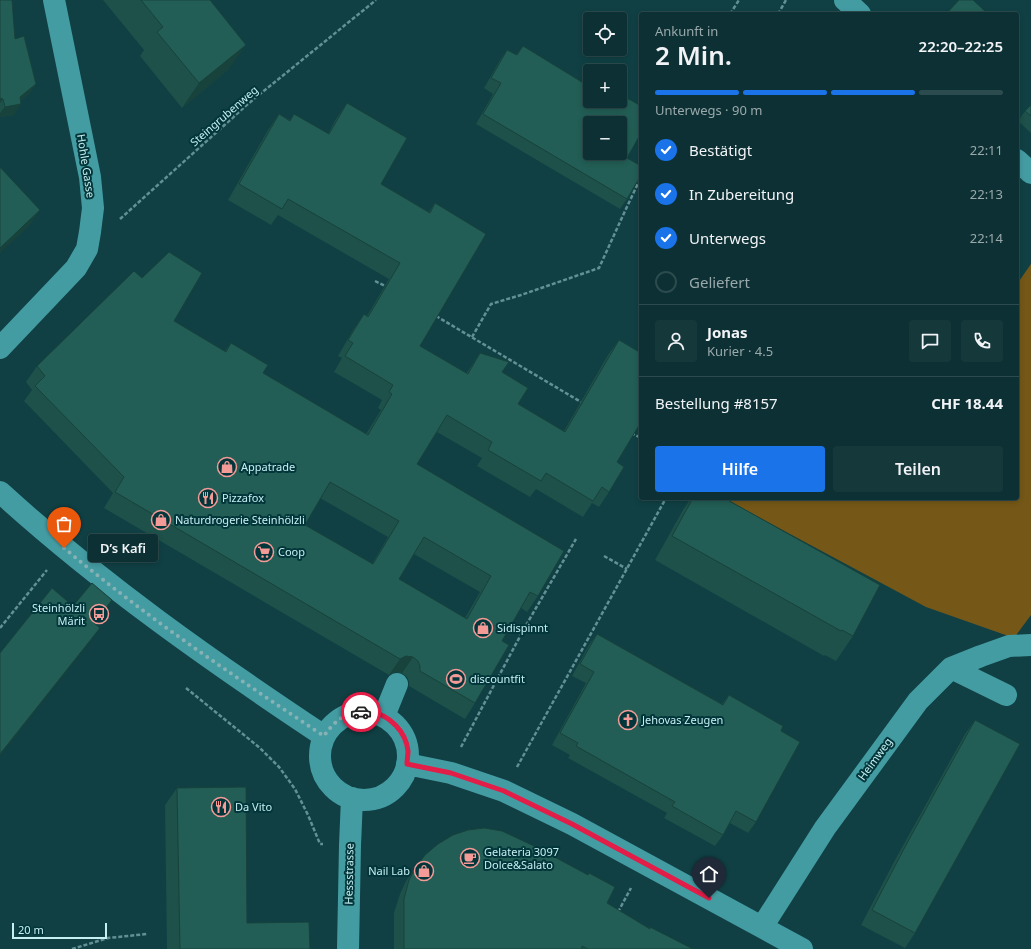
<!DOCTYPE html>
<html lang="de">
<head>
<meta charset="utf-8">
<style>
	:root { --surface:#0c3033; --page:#15383b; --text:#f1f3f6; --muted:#9aa9ac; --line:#2c4b4e; --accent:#1a73e8 }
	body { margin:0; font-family:"Noto Sans",sans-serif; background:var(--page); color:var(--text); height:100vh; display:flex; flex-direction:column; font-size:15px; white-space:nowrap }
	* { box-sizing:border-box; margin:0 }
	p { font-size:13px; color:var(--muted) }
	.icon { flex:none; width:22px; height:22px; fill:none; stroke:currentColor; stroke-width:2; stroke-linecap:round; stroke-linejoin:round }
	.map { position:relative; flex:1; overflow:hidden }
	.drawer { position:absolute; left:639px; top:12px; width:380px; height:488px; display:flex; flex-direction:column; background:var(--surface); border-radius:4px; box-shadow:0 2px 6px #0003,0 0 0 1px var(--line) }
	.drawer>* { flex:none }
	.buttons { position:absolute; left:583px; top:12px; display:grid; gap:8px }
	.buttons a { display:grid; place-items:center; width:44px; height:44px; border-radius:4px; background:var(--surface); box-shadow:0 2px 6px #0003,0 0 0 1px var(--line); font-size:20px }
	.scale { position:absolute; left:12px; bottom:10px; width:95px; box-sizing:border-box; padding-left:4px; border:2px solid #c6eff2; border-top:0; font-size:11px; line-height:14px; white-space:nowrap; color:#c6eff2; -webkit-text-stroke:3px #02363a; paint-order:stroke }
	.pin { position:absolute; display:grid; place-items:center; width:34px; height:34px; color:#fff; margin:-41px -17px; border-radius:50% 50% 50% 0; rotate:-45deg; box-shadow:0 0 4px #0007 }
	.pin .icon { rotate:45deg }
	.courier { position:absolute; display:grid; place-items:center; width:40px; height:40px; margin:-20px; border:3px solid #e11d48; border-radius:50%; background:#fff; color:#222; box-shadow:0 1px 5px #0007 }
	.bubble { position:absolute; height:28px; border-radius:4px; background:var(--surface); box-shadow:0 2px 6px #0003,0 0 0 1px var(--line); font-size:13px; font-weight:600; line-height:28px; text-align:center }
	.head em { font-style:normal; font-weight:600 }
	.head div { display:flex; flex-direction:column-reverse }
	.head { display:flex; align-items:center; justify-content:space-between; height:68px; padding:0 16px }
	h1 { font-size:26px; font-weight:600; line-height:30px }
	.bar { display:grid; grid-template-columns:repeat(4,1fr); gap:6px 4px; align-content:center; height:48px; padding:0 16px }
	.bar i { height:5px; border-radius:3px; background:var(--line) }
	.bar .current { background:var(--accent) }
	.bar p { grid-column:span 4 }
	.line { display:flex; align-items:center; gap:10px; padding:0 16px; border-top:1px solid var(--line) }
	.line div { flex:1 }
	.round { display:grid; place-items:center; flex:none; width:42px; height:42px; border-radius:4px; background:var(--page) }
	ol { padding:0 16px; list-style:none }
	li { display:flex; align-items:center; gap:12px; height:44px }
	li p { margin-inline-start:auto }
	li .icon { padding:4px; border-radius:50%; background:var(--accent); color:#fff; stroke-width:4 }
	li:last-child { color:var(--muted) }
	li i { width:22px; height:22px; border:2px solid var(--line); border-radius:50% }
	.primary-button { display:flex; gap:8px; margin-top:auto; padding:8px 16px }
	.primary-button a { flex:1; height:46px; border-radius:4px; background:var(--accent); color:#fff; font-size:16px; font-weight:600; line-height:46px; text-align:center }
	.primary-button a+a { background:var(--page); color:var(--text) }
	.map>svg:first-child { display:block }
	.grass { fill:#755817 }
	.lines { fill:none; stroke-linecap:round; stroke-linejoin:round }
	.path { stroke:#639094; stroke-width:2.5; stroke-dasharray:4 2; stroke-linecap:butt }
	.minor { stroke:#449ca3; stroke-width:22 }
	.wall { fill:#1d5149; fill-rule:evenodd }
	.shaded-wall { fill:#18423c }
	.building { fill:#225e55; stroke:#18423c; fill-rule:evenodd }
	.done { stroke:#86b2b5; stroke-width:4; stroke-dasharray:0 7.2 }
	.route { stroke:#e11d48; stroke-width:5 }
	.labels { text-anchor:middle; stroke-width:4; stroke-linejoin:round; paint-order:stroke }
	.street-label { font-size:11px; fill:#c6eff2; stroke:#02363a }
	.poi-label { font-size:11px; fill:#c6eff2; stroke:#02363a; text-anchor:start }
</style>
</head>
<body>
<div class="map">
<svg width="1031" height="949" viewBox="0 0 1031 949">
	<rect width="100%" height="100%" fill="#104044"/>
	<path class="grass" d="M1031,264V615L1014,638L926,607L723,498H1017V284Z"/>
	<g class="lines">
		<path class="path" d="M730,14L739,0
			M778,14L786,0
			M120,219L249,103L376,0
			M375,281L385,286
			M436,316L581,402
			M472,337L491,304L521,295L599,268L625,211L641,177
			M631,433L641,438
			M604,556L627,569
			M0,628L47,570
			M186,688L260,748L279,767L295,789L308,815L320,844H323
			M461,747L525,627L576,539
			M517,767L666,498
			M618,912L631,888
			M72,949L108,938L147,934"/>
		<path class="minor" d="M845,0L860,14
			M1017,160L1031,173
			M0,348L76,268L87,249L90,232L93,208L90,177L54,0
			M0,492C100,583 211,661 324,736
			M951,668L1006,695
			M320 756a44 44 0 1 1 88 0a44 44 0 1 1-88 0Z
			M384,716L397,684
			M407,764L451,773L504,791L572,824L802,949
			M762,927L825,828L918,701L951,668L981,656L1009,646L1031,645
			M348,949L350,845L352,798"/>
	</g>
	<path class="wall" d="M0,0L15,39L36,84L29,94L20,101L14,115L0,117Z
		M103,0H210L229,69L182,108L140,56L144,50Z
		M523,46L621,106L627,98V199L620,209L476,124L493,94L484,88L500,60L507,50L516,55Z
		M347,103L381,184L429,212L435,203L420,346L466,374L480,353L502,372L518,404L564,431L608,355L619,340L617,462L609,492L599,507L592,503L583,517L536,489L530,497L477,466L482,458L437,432L417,464L538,596L527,612L521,608L502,641L475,703L465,719L409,686V682L407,677L402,673L395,672L389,675L104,508L113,493L24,401L32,390L26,382L37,366L225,351L231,343L263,373L366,434L381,410L378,408L382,400L334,372L342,358L338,356L353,330L364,314L367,316L389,279L278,215L271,225L228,200L268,130L279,114L290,120L294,114L328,134L336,119ZM320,498L388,537L372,564L305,525ZM414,554L480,592L465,618L399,579Z
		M1031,105V133L1018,121L1025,111Z
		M691,498H724L853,636L836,661L825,655L824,656L655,560L683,510Z
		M597,634L722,704L729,695L781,731L756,822L748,833L730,823L723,835L715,846L664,818L667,813L568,758L570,755L552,745L586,683L572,676L589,645Z
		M975,720L915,933L905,948L861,925L895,860L965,734Z
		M177,788L247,923L310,949H167L165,805Z
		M416,867L607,903L649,929L693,949H394V913L400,894L406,881Z"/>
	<path class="shaded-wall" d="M246,45L229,69L182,108L199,83Z
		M36,84L29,94L15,105L21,104L14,115L0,117V113L5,107Z
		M0,98L3,99L0,103Z
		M40,210L29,226L0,253V248Z
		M112,600L99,618L81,641L94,623Z
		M100,628L87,646L0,756V754Z
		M406,656L413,657L402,673L395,672L389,675L400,659Z"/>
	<path class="building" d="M0,0H12L15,39L24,36L36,84L20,97L21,104L5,107L3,99L0,98Z
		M141,0H210L246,45L199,83L157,32L163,27Z
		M959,0H973L988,14H946Z
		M523,46L590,87V101H613L622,106L627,98L641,106V133L627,158L641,166V175L627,199L483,114L501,83L491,78L507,50L517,55ZM590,123H620V153H590Z
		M347,103L407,138L381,184L430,213L435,203L486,234L420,346L468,374L480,353L509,362L502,372L528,388L518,404L565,432L619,340L641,353V422L617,462L624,467L609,492L602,487L593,501L546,473L541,481L488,450L492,442L447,415L417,464L564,551L538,596L530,592L502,641L509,645L475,703L420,671V666L418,661L413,657L406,656L400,659L115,492L124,477L35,386L45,376L37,366L134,271L142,278L169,252L202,273L174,321L226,352L231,343L268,365L263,373L368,435L392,394L389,392L393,385L345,356L353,343L348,340L364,314L368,317L400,263L288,199L282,209L239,184L279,114L290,121L294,114L329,134ZM330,482L399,521L373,564L305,525ZM424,537L491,576L467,619L399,579Z
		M1031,105V116L1025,111Z
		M0,167L40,210L0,248Z
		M693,498H724L880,585L853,636L842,630L841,631L672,536Z
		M92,583L112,600L94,623L100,628L0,754V653L52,588L73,606Z
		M597,634L723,705L729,695L783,726L781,731L800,742L756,822L736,811L723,835L672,806L675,802L576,746L578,743L560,733L594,672L580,664Z
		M975,720L1020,744L915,933L872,910L906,845Z
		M246,787L247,923L309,922L310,949H180L177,788Z
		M484,828L502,831L534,846L588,875L589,873L615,887L607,903L650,929V927L693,949H588L582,946V949H404V899L409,880L416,867L425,855L438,844L453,835L468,830Z"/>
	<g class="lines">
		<path class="done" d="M64,548C146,617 235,677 324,736C333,723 344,712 361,712"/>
		<path class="route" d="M361,712C365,712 368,711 371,712C390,715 406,732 408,751C408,755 407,760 407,764L451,773L504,791L572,824L709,898"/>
	</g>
	<defs>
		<g id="shop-ring" transform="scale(1)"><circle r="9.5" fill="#02363a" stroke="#f59b97" stroke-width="1.5"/><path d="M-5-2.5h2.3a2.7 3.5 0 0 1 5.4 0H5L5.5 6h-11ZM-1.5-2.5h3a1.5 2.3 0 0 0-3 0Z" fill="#f59b97"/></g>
		<g id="restaurant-ring" transform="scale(1)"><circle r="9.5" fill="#02363a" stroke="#f59b97" stroke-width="1.5"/><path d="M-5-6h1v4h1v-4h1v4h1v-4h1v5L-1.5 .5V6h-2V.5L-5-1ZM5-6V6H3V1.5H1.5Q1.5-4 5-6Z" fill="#f59b97"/></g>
		<g id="supermarket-ring" transform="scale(1)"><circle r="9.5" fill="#02363a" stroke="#f59b97" stroke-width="1.5"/><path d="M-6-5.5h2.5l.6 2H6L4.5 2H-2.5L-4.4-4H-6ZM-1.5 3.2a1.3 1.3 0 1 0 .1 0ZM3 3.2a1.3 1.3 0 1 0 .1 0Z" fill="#f59b97"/></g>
		<g id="bus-ring" transform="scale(1)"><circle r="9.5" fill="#02363a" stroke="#f59b97" stroke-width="1.5"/><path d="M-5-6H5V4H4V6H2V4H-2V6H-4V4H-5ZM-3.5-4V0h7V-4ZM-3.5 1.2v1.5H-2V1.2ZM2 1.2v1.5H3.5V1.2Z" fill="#f59b97"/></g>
		<g id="stadium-ring" transform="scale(1)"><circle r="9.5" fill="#02363a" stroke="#f59b97" stroke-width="1.5"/><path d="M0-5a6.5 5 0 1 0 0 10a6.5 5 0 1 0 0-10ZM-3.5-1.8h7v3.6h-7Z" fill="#f59b97"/></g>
		<g id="church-ring" transform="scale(1)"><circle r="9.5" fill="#02363a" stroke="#f59b97" stroke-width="1.5"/><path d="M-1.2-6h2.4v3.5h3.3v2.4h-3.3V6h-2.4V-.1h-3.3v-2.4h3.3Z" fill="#f59b97"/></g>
		<g id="cafe-ring" transform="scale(1)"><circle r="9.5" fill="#02363a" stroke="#f59b97" stroke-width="1.5"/><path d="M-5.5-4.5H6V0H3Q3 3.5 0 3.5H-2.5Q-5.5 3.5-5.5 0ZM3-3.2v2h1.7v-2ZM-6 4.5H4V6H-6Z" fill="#f59b97"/></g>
	</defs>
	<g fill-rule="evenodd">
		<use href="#shop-ring" x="227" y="467"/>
		<use href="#restaurant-ring" x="208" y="498"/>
		<use href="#shop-ring" x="161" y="520"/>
		<use href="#supermarket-ring" x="264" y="552"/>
		<use href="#bus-ring" x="99" y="614"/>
		<use href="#shop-ring" x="483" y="628"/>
		<use href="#stadium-ring" x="456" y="679"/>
		<use href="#church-ring" x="628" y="720"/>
		<use href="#restaurant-ring" x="221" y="807"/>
		<use href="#cafe-ring" x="470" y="858"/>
		<use href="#shop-ring" x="424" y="871"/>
	</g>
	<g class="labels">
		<g class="street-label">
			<text transform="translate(224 116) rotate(-41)" y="4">Steingrubenweg</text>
			<text transform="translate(86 166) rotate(81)" y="4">Hohle Gasse</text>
			<text transform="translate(875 759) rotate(-54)" y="4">Heimweg</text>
			<text transform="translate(349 874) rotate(-89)" y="4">Hessstrasse</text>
		</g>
		<g class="poi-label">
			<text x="241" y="471">Appatrade</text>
			<text x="222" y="502">Pizzafox</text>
			<text x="175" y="524">Naturdrogerie Steinhölzli</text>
			<text x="278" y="556">Coop</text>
			<text x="85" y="612" text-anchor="end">Steinhölzli<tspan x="85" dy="13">Märit</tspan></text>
			<text x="497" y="632">Sidispinnt</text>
			<text x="470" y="683">discountfit</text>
			<text x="642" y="724">Jehovas Zeugen</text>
			<text x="235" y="811">Da Vito</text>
			<text x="484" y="856">Gelateria 3097<tspan x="484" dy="13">Dolce&amp;Salato</tspan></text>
			<text x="410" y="875" text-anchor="end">Nail Lab</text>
		</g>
	</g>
</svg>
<div class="buttons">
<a><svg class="icon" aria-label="locate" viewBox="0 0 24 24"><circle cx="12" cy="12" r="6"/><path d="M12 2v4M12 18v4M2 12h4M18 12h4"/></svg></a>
<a>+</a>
<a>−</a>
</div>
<div class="scale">20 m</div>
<div class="pin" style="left:64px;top:548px;background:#ea580c"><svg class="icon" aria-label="bag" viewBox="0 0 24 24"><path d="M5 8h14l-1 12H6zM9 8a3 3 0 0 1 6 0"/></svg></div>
<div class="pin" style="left:709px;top:898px;background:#1f2937"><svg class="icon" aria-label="home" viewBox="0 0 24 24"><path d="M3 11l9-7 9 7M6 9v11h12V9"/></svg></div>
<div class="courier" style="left:361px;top:712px"><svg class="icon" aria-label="car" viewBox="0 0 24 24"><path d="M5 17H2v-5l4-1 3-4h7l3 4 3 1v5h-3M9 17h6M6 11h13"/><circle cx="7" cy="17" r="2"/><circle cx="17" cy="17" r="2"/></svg></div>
<div class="bubble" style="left:88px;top:534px;width:70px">D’s Kafi</div>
<section class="drawer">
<div class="head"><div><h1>2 Min.</h1><p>Ankunft in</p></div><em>22:20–22:25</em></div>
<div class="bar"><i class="current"></i><i class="current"></i><i class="current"></i><i></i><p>Unterwegs · 90 m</p></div>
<ol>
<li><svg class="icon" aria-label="check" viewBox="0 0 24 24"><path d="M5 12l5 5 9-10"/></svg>Bestätigt<p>22:11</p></li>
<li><svg class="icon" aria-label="check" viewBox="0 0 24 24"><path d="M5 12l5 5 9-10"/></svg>In Zubereitung<p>22:13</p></li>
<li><svg class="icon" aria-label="check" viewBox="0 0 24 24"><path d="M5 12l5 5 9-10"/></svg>Unterwegs<p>22:14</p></li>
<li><i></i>Geliefert</li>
</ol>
<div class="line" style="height:72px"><a class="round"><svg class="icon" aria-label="person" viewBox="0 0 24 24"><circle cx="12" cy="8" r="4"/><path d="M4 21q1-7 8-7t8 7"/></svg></a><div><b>Jonas</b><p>Kurier · 4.5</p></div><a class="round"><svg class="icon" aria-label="chat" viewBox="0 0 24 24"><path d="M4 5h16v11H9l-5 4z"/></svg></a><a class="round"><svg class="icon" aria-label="phone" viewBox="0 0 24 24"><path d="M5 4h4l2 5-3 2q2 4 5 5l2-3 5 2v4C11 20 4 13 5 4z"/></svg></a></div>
<div class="line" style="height:52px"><div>Bestellung #8157</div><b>CHF 18.44</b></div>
<div class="primary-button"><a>Hilfe</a><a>Teilen</a></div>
</section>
</div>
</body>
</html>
